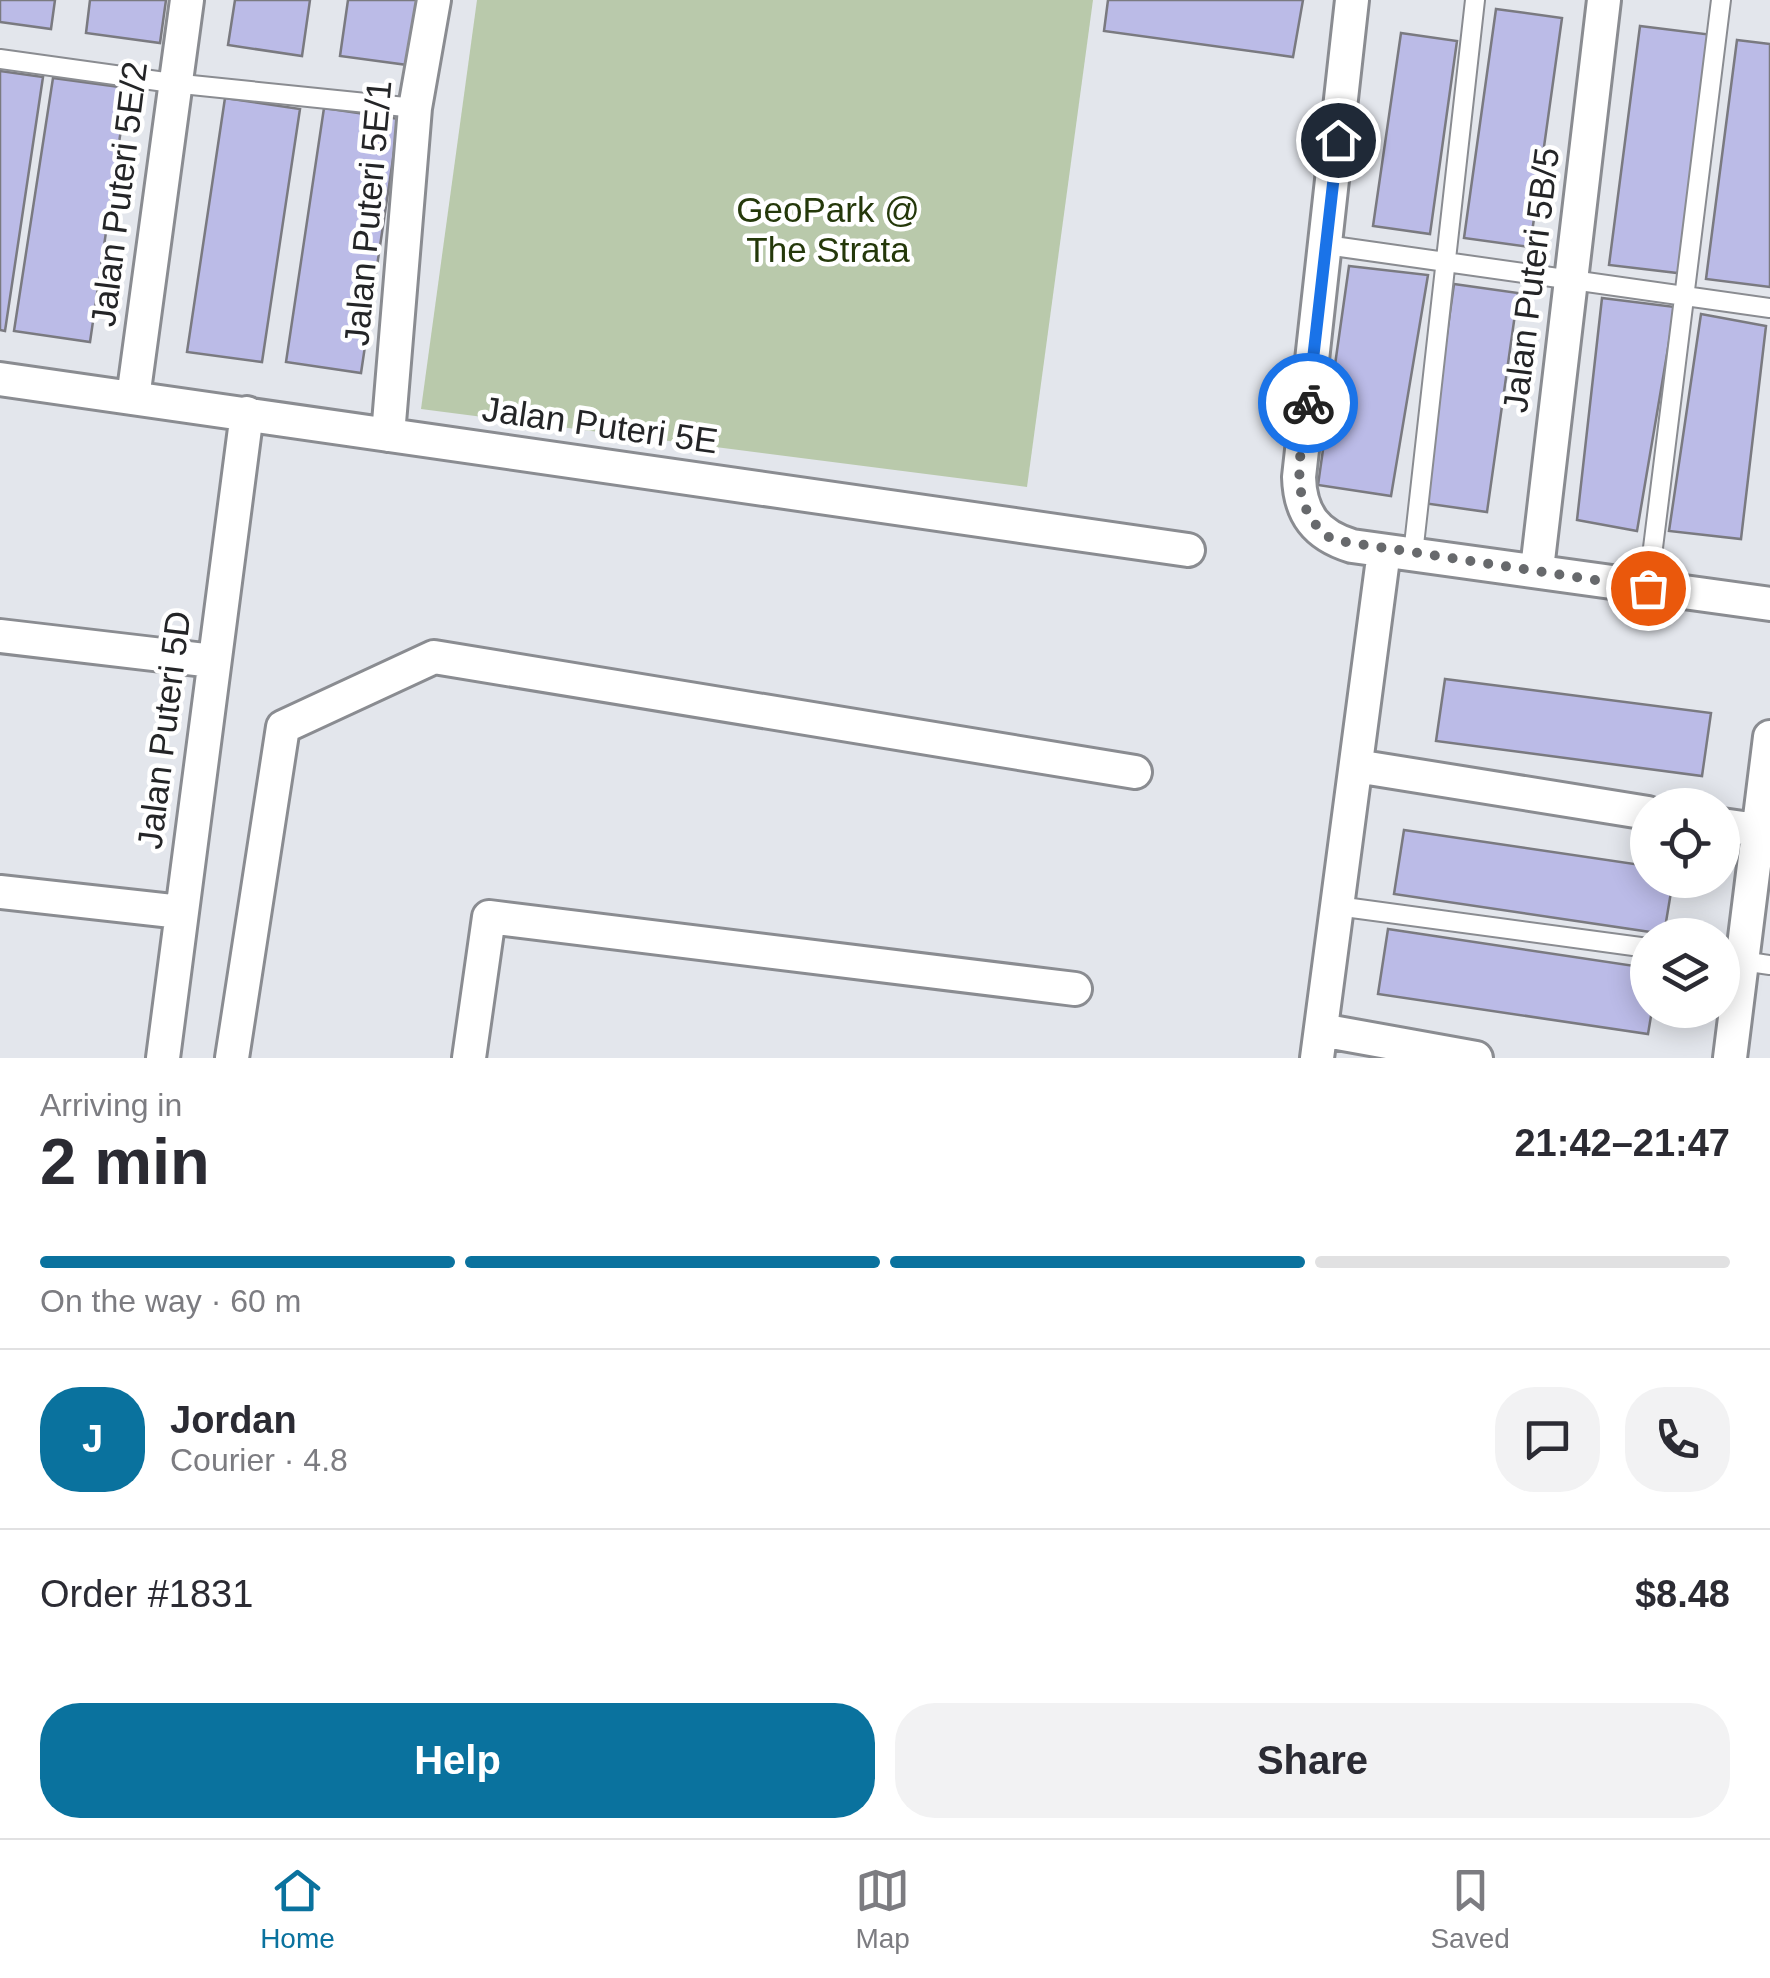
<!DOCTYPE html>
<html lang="en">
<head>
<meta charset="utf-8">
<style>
	:root { --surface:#fff; --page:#f2f2f3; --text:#2b2b33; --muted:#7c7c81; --line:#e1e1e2; --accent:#0a729e }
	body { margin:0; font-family:Helvetica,sans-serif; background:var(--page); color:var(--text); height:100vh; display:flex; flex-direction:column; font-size:38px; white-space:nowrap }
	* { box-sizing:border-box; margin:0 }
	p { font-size:32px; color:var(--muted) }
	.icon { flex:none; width:55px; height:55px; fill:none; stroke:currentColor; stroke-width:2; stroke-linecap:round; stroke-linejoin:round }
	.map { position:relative; height:1058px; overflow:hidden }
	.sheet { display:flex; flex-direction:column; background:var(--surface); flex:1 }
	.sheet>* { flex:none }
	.fabs { position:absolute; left:1630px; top:788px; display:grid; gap:20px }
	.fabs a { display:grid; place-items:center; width:110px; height:110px; border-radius:50%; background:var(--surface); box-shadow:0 5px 25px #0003; font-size:50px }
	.pin { position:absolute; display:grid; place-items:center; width:85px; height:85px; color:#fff; margin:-42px; border:5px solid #fff; border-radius:50%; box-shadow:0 2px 10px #0007 }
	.courier { position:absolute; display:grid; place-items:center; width:100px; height:100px; margin:-50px; border:8px solid #1a73e8; border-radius:50%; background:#fff; color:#222; box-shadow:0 2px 12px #0007 }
	.head em { font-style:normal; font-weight:600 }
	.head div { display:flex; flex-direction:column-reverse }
	.head { display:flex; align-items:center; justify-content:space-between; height:170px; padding:0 40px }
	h1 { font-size:65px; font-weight:600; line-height:75px }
	.bar { display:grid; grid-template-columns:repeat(4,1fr); gap:15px 10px; align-content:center; height:120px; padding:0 40px }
	.bar i { height:12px; border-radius:8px; background:var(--line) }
	.bar .on { background:var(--accent) }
	.bar p { grid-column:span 4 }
	.line { display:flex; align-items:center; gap:25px; padding:0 40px; border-top:2px solid var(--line) }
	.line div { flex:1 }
	.round { display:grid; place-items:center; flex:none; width:105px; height:105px; border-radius:40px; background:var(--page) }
	.action { display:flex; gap:20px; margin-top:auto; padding:20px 40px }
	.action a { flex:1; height:115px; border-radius:40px; background:var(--accent); color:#fff; font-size:40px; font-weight:600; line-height:115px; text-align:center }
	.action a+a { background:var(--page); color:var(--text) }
	.dock { display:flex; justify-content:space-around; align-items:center; height:140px; border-top:2px solid var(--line); background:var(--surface); font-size:28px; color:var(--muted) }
	.dock a { display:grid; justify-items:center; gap:5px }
	.dock .on { color:var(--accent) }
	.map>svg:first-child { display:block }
	.green { fill:#b9c9ab }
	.building { fill:#bbbbe7; stroke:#7a7a80; stroke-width:2.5 }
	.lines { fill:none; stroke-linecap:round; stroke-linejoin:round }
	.service-casing { stroke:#8a8c91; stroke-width:22 }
	.minor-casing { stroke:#8a8c91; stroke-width:38 }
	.service { stroke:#fff; stroke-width:18 }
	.minor { stroke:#fff; stroke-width:32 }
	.done { stroke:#67696c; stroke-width:10; stroke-dasharray:0 18 }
	.route { stroke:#1a73e8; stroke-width:12 }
	.labels { text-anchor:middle; stroke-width:9; stroke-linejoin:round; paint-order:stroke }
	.street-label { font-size:35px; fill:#242527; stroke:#fff }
	.park-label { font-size:35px; fill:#24380a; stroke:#fff }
</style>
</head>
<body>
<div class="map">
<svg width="1770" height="1058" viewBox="0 0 1770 1058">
	<rect width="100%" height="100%" fill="#e3e6ec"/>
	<path class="green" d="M477,0H1093L1027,487L421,409Z"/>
	<path class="building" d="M0,0H55L51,29L0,22Z
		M90,0H166L160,43L86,33Z
		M235,0H310L302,56L228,45Z
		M348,0H424L415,66L340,56Z
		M1108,0H1303L1293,57L1104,31Z
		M1496,9L1562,18L1530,247L1464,238Z
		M1640,26L1713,35L1686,274L1609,265Z
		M1401,33L1457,41L1430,234L1373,226Z
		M1737,40L1770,44V287L1706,279Z
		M0,71L43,77L5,331L0,330Z
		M53,78L127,88L90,342L14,331Z
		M225,98L300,109L262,362L187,352Z
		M324,108L399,119L361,373L286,362Z
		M1349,266L1428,275L1391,496L1318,485Z
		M1454,284L1518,293L1487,512L1423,503Z
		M1602,298L1675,307L1637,531L1577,520Z
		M1701,314L1766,326L1741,539L1669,531Z
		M1445,679L1711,713L1702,776L1436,741Z
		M1404,830L1648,866V880H1673L1664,934L1394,894Z
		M1388,929L1648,968V1010H1652L1648,1034L1378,994Z"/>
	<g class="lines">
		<g class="service-casing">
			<path id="service" d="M0,59L172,83L415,108
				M1326,245L1770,308
				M1413,554L1475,0
				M1648,588L1721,0
				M1337,906L1648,948
				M1722,958L1770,965"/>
		</g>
		<g class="minor-casing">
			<path id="minor" d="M1352,0L1299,477C1300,514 1316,535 1352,546L1770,604
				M0,379L1188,550
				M133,398L187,0
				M388,435L415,108L434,0
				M1537,569L1604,0
				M0,636L213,661
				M1356,766L1648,813
				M1722,825L1770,832
				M0,892L181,912
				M1321,1030L1476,1058
				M163,1058L247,413
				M232,1058L283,727L434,657L1135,772
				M469,1058L489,917L1075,989
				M1317,1058L1384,551
				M1730,1058L1770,737"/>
		</g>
		<use href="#service" class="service"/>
		<use href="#minor" class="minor"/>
	</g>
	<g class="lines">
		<path class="done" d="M1308,403C1301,454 1284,507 1333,540L1648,588"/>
		<path class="route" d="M1308,403L1338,140"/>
	</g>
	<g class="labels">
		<g class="street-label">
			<text transform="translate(119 194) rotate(-83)" y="12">Jalan Puteri 5E/2</text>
			<text transform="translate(368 213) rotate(-85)" y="12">Jalan Puteri 5E/1</text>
			<text transform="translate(1531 280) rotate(-83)" y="12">Jalan Puteri 5B/5</text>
			<text transform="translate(600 425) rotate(8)" y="12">Jalan Puteri 5E</text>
			<text transform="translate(164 730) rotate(-83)" y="12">Jalan Puteri 5D</text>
		</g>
		<g class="park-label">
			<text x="828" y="222">GeoPark @<tspan x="828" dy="40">The Strata</tspan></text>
		</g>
	</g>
</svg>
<div class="fabs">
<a><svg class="icon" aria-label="locate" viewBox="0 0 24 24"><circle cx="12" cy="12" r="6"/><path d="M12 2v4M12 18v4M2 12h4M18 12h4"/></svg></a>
<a><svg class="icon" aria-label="layers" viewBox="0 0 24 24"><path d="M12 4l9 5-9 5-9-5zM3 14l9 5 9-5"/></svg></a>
</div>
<div class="pin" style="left:1648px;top:588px;background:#ea580c"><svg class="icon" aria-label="bag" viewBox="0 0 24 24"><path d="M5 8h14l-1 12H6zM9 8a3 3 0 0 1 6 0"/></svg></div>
<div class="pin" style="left:1338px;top:140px;background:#1f2937"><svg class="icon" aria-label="home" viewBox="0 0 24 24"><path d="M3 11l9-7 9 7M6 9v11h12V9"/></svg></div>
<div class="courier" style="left:1308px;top:403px"><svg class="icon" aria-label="bike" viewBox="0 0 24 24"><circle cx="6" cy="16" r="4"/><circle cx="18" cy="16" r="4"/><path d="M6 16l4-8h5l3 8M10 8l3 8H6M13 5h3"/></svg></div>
</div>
<section class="sheet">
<div class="head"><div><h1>2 min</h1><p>Arriving in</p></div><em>21:42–21:47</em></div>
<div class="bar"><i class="on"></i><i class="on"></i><i class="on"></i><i></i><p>On the way · 60 m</p></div>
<div class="line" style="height:180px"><b class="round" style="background:var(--accent);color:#fff">J</b><div><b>Jordan</b><p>Courier · 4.8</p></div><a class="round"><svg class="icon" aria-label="chat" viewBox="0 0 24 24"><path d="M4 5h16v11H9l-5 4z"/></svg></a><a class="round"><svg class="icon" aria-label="phone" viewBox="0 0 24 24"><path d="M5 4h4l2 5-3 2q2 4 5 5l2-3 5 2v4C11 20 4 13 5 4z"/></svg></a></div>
<div class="line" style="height:130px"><div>Order #1831</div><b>$8.48</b></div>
<div class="action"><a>Help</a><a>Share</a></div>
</section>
<nav class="dock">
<a class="on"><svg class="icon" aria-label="home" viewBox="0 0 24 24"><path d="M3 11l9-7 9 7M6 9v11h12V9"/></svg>Home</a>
<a><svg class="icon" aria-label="map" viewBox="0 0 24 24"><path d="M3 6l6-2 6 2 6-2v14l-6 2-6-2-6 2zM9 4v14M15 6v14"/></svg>Map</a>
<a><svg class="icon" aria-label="saved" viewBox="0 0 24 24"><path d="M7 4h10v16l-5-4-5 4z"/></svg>Saved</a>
</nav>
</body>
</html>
